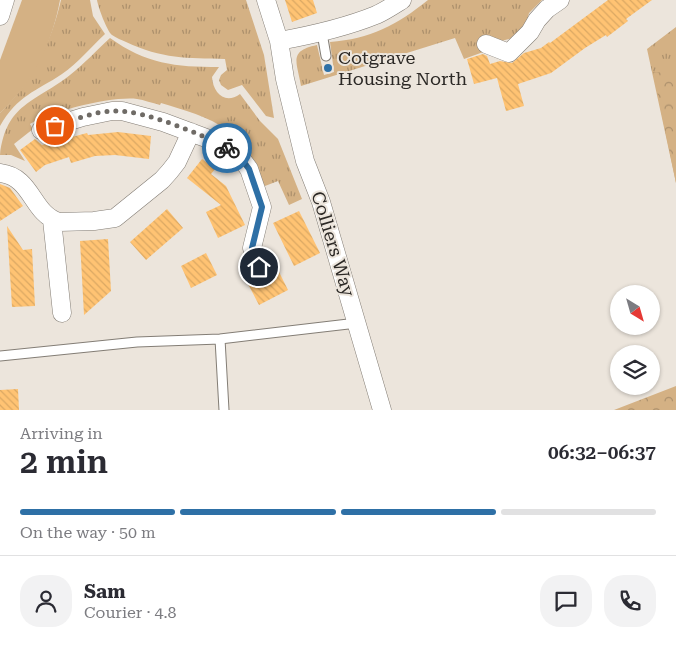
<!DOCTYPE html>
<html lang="en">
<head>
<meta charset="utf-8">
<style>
	:root { --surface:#fff; --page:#f2f2f3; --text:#2b2b33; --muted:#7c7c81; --line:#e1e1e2; --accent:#2e70a6 }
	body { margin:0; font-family:"Roboto Serif",serif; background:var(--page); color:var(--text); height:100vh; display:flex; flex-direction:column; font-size:19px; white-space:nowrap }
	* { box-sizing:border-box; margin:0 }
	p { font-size:16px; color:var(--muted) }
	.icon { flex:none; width:28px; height:28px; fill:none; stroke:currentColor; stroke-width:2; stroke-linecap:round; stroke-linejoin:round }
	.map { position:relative; height:410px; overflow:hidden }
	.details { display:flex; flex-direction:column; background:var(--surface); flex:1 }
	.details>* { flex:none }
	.needle { width:32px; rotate:143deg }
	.buttons { position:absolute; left:610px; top:285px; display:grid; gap:10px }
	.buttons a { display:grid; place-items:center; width:50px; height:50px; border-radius:50%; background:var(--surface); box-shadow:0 1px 4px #0004; font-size:25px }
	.pin { position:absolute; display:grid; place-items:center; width:42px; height:42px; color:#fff; margin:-21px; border:2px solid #fff; border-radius:50%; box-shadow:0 1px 5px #0007 }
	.courier { position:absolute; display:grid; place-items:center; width:50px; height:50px; margin:-25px; border:4px solid #2e70a6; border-radius:50%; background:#fff; color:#222; box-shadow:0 1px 6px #0007 }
	.overview em { font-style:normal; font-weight:600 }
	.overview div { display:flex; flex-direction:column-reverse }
	.overview { display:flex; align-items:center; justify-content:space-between; height:85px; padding:0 20px }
	h1 { font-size:32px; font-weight:600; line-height:38px }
	.bar { display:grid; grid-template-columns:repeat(4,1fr); gap:8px 5px; align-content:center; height:60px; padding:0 20px }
	.bar i { height:6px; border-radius:4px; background:var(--line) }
	.bar .selected { background:var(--accent) }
	.bar p { grid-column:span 4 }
	.line { display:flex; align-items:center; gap:12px; padding:0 20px; border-top:1px solid var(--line) }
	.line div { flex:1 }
	.round { display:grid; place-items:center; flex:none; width:52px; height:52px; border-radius:20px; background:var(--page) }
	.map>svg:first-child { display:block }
	.grass { fill:url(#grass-tufts) }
	.forest { fill:url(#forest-crowns) }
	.garden { fill:#d4b184 }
	.building { fill:url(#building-back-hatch) }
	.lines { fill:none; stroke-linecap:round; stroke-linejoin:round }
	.lane-casing { stroke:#837d75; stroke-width:11 }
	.street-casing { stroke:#837d75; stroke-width:19 }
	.lane { stroke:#fff; stroke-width:9 }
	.street { stroke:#fff; stroke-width:18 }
	.done { stroke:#6f6b66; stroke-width:5; stroke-dasharray:0 9 }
	.route { stroke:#2e70a6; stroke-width:6 }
	.poi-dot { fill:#2e70a6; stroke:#ece5dc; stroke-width:2 }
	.labels { text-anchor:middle; stroke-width:4; stroke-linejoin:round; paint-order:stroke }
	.poi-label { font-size:18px; fill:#2c2926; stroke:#ece5dc; text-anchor:start }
	.street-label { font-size:18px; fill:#2c2926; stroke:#ece5dc }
</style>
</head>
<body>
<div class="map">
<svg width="676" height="410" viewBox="0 0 676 410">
	<defs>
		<pattern id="grass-tufts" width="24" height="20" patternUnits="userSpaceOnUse" patternTransform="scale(1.25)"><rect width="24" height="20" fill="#d4b184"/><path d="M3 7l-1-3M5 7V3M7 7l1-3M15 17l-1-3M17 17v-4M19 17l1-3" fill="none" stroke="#ac906c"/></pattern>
		<pattern id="forest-crowns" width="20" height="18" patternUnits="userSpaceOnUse" patternTransform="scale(1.25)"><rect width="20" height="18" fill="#d4b184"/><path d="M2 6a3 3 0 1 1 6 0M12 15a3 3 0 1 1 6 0" fill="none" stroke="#ac906c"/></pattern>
		<pattern id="building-back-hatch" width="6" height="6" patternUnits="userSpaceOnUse" patternTransform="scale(1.25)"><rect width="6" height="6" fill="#ffc373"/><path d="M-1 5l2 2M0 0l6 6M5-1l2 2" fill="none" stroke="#dba863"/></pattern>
	</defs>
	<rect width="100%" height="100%" fill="#ece5dc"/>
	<path class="grass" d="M61,0H90L93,16L105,34C91,47 78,63 62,74C35,92 18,95 0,126V113C32,82 51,43 61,0Z
		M97,0H246L264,55L274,118L266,116L242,85L228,90L221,85L219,80L221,75L227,70L225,59C187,58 162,59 126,42C122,40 116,38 112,35C107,31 98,7 97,0Z
		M428,0H542L529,13L525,29L513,38L497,42L486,51L464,59L455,38L301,86C297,62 288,51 317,45L324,75L334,72L330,42C370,39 397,25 428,0Z
		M676,27V183L647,49Z
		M110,38C146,64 175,67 219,67L212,77C213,93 225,105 240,94L260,121L278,139L302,199L289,205L278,181L265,186C258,179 261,169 255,162C251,156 246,154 241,149C235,144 234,136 228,131C209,116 183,110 161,103L160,105C152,103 144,100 137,99C112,96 51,111 30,124L33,129L14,144L25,161L11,155H0C6,103 36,102 70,75C84,64 97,50 110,38Z"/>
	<path class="forest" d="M653,72L676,73V183Z
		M676,386V410H614Z"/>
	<path class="garden" d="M22,0H60C52,44 33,82 0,113V60Z"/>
	<path class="building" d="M285,0H313L317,13L292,22Z
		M608,0H652L626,19L628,21L607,37L606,35L585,48L551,73L518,84L524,106L506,111L497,78L474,84L467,59L483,54L487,56L490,64L500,61L512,63L524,53L541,48L549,42L550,43Z
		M118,132L151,136L149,159L115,155L95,156L71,163L69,157L45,165L36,172L20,150L35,139L42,145L87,133L88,135Z
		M202,159L215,169L211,174L226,186L245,225L218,238L206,212L221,205L187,178Z
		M0,184L10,188L23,206L0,221Z
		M167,209L183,228L146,260L130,242Z
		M299,211L320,253L294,266L273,223Z
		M7,226L23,250L32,249L35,306L12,307Z
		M108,239L111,291L84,315L80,241Z
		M206,253L217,275L191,288L181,266Z
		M277,268L288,290L259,305L247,282L263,277Z
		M18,389L19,410H0V390Z"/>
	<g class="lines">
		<g class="lane-casing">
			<path id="lane" d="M322,33L326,56
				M220,339L224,410
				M0,356L137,342L220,339L357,323"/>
		</g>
		<g class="street-casing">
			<path id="street" d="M266,0L279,41L285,79L305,161L321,202L382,410
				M0,16L5,0
				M279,41C312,35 344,28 376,15C385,11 394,5 402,0
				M486,44L509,53L530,32L537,20L547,9L560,0
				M41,130L83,117L112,111H122L163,122L206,138L230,150L243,161L249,169L262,207L252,248L259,267
				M0,173C33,177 31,213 59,222L94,221L115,218L162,180L170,171L177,162L191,132
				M52,220L62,313"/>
		</g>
		<use href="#lane" class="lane"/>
		<use href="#street" class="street"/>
	</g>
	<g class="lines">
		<path class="done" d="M55,126C74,120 95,111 115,111C144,110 201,134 227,148"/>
		<path class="route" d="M227,148L243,161L249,169L262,207L252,248L259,267"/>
	</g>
	<circle class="poi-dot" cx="328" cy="68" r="5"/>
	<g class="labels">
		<g class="poi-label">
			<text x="338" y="64">Cotgrave<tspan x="338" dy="21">Housing North</tspan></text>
		</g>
		<g class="street-label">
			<text transform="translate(333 244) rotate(73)" y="6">Colliers Way</text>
		</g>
	</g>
</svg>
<div class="buttons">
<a><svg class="needle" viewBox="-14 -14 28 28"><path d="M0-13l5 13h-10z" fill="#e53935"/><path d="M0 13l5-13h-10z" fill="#7c7c81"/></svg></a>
<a><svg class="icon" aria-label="layers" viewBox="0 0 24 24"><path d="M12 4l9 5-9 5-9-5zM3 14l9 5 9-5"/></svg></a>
</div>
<div class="pin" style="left:55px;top:126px;background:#ea580c"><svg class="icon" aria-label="bag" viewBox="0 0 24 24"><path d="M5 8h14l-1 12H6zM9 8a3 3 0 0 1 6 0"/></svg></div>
<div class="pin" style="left:259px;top:267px;background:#1f2937"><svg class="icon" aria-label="home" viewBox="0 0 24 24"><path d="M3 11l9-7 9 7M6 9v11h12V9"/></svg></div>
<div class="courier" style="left:227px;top:148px"><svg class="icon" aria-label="bike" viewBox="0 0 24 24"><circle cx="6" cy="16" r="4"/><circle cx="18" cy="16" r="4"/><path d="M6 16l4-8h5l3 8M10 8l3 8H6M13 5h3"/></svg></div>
</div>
<section class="details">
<div class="overview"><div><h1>2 min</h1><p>Arriving in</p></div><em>06:32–06:37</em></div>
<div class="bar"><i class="selected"></i><i class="selected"></i><i class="selected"></i><i></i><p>On the way · 50 m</p></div>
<div class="line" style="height:90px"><a class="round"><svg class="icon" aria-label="person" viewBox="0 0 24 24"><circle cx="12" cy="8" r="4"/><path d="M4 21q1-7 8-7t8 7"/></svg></a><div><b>Sam</b><p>Courier · 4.8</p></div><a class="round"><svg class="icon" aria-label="chat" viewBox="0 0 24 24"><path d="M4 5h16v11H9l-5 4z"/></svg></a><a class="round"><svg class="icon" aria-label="phone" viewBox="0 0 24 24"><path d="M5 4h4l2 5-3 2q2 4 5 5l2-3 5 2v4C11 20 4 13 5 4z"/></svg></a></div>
</section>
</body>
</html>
